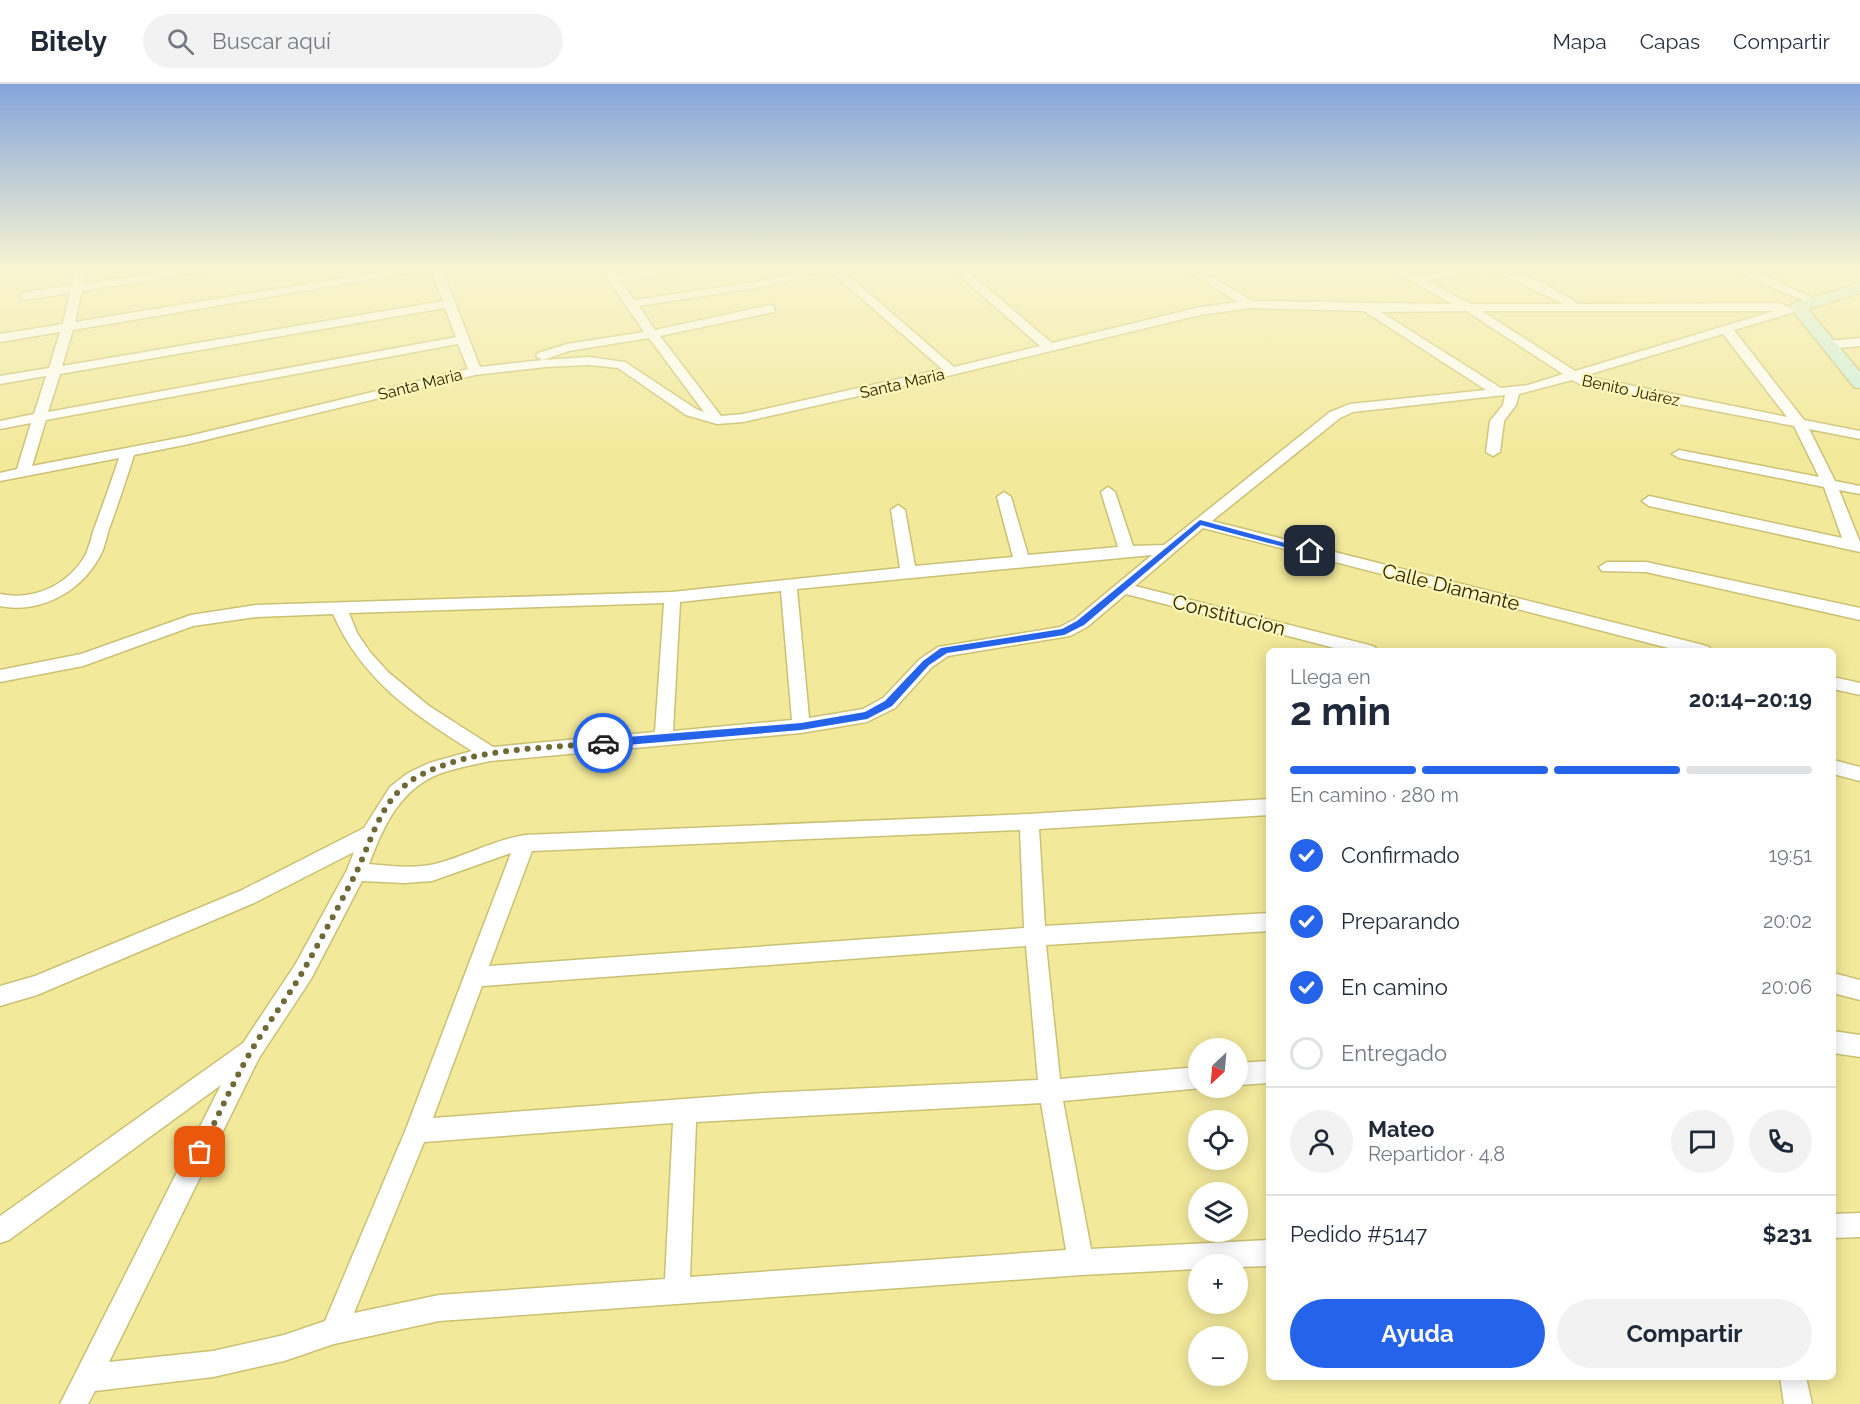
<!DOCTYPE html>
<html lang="es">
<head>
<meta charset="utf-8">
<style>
	:root { --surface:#fff; --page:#f2f2f3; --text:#1f2937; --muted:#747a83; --line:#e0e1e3; --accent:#2563eb }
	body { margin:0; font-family:Raleway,sans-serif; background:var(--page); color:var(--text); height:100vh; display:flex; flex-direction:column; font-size:22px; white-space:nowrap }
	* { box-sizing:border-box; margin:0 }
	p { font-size:20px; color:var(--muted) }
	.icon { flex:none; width:33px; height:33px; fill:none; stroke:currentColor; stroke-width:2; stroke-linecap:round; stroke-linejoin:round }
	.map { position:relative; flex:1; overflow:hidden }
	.drawer { position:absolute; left:1266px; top:564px; width:570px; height:732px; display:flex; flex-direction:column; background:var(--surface); border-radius:9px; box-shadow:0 3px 15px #0003 }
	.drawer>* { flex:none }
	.needle { width:39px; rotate:206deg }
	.buttons { position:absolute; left:1188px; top:954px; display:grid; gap:12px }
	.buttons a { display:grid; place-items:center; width:60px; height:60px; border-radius:50%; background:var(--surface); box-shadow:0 3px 15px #0003; font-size:30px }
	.pin { position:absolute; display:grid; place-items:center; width:51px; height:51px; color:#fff; margin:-26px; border-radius:12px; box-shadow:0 3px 9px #0006 }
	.courier { position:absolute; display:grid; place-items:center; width:60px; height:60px; margin:-30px; border:4px solid #2563eb; border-radius:50%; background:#fff; color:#222; box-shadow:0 2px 8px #0007 }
	.summary em { font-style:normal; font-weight:700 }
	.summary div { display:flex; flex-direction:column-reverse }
	.summary { display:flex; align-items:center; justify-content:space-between; height:102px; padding:0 24px }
	h1 { font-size:39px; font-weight:700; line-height:45px }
	.bar { display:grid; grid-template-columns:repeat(4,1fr); gap:9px 6px; align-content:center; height:72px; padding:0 24px }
	.bar i { height:8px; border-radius:4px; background:var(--line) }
	.bar .selected { background:var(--accent) }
	.bar p { grid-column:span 4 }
	.line { display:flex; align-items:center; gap:15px; padding:0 24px; border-top:2px solid var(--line) }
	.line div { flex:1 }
	.round { display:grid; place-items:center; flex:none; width:63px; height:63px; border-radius:32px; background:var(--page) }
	ol { padding:0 24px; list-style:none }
	li { display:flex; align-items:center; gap:18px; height:66px }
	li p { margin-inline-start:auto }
	li .icon { padding:6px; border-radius:50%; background:var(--accent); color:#fff; stroke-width:4 }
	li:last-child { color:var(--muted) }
	li i { width:33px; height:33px; border:3px solid var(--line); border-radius:50% }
	.button { display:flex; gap:12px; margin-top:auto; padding:12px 24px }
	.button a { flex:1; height:69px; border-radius:36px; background:var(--accent); color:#fff; font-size:24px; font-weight:700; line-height:69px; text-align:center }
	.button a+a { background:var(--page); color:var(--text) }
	header { display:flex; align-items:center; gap:36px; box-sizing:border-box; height:84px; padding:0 30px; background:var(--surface); border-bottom:2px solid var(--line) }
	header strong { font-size:28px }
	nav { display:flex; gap:33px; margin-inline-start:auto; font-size:21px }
	.search { width:420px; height:54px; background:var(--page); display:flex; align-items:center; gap:15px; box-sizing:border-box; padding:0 21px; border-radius:33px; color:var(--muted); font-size:22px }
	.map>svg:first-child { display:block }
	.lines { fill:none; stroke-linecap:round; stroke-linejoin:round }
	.street-casing { stroke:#cac174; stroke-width:3 }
	.secondary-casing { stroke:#cac174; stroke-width:3 }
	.street { fill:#fff; fill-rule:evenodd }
	.secondary { fill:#ccf0e1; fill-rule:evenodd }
	.route { fill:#2563eb }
	.done { stroke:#6f6938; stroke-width:6; stroke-dasharray:0 10.8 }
	.labels { text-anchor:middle; stroke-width:4.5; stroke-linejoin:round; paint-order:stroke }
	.far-street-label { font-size:16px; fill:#282403; stroke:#fdf6b8 }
	.street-label { font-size:20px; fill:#282403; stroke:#fdf6b8 }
</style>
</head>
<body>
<header>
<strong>Bitely</strong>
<div class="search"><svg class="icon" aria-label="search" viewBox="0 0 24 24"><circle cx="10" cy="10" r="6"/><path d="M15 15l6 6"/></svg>Buscar aquí</div>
<nav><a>Mapa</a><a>Capas</a><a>Compartir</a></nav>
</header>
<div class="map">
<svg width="1860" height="1320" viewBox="0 0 1860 1320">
	<rect width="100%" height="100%" fill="#f2e99b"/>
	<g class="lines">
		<g class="street-casing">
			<path id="street" d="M75,185H87L83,200L181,185H208L202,188L82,207L75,238L398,185H423L417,188L73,246L62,282L443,217L430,185H442L480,283L542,276L536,272L538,269L567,260L644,248L601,185H613L617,191L658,185H684L678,188L621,197L634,216L767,196L807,185H825L823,187L768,202L639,222L655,246L770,221L774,222V228L660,252L721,332L743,330L942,285L828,185H841L954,283L1040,262L952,185H965L1052,259L1200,223L1238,218L1184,185H1198L1253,217L1453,220L1388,185H1402L1417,192L1459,185H1482L1476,188L1427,197L1471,220H1564L1489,185C1515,184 1558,204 1578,220L1781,219L1787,223L1802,220V226L1734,246L1804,336L1860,347V355L1809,345L1835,397L1860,402V410L1839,406L1860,458V468L1649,422L1642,417L1649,412L1842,454L1824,403L1679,374L1672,370L1679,366L1819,393L1794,342L1584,302L1572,296L1519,310L1516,321L1504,337L1500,368L1493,372L1486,368L1490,337L1503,321L1505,311L1353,328L1340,334L1212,437L1703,561L1709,563L1711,567H1680L1203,444L1135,502L1369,561L1375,563L1377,567H1346L1126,510L1087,543L1070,552L948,572L932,583L895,624L867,638L801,649L490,677C473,681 455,684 439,690C400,705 383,743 369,780C391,782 414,785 435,780C466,772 493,756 525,751L1029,730L1269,715V731L1039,745L1045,842L1269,829V847L1046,861L1060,995L1198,983V1004H1202L1063,1017L1091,1165L1269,1156V1182L1238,1183V1180H1198V1185L1081,1191L439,1237L334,1260L284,1277L213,1293L95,1307L88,1320H60L221,1001L9,1156L0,1159V1132L243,959L295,881L347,786L354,768L254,819L37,911L0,922V902L35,892L240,807L364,744L390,703L408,689L429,679L472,667C413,630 362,596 333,530L256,533L193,542L83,582L0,598V586L81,570L191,531L256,521L672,508L900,484L891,426L898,421L905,426L915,482L1013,473L997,413L1004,408L1011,413L1028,471L1118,463L1101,408L1108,403L1115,408L1133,462L1164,461L1330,328L1350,320L1486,306L1364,227L1250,224L1200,231L952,291L743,338L717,340L686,331L618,284L589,281L546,283L475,291L189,360L134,371C126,396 118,421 109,445C106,454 105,463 100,472C81,508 40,530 0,522V510C34,517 69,501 86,470C89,463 91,455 93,448C102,423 111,399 119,374L0,397V389L17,385L31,339L0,345V337L34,330L46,292L0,300V292L49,284L60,248L0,258V250L63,240L70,209L25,216L19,212L25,208L72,201ZM445,224L456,253L48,328L60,290ZM1466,227L1563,290L1528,301L1501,304L1381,228ZM1482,227H1774L1575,287ZM1723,250L1787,333L1584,292ZM649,254L704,328L696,325L625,278L589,273L543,276L569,267ZM458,260L468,285L189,352L32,382L46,336ZM1152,471L1075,535L1060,543L938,563L920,575L883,614L863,625L809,634L797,505ZM781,507L792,636L673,647L680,518ZM664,519L655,648L493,663L429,622L388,588L370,568L357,549L349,529ZM1020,746L1024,844L489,882L532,767ZM511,769L406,1045L325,1237L284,1251L213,1267L109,1278L259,974L311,895L362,797L404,799L432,797ZM1026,862L1038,996L765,1009L433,1034L482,902ZM1041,1019L1066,1166L690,1193L696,1038ZM673,1039L665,1195L439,1211L354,1229L424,1058Z
				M1739,185H1751L1821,218L1819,220H1811L1745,192Z
				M1860,254V262L1829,265L1823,261L1829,257Z
				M1607,478H1646L1860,524V536L1646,488L1602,487L1599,483Z
				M1833,593L1860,599V611L1833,605Z
				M1833,676L1860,683V697L1833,690Z
				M1833,889L1860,896V916L1833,909Z
				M1833,947L1860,951V973L1833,969Z
				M1269,977V999L1238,1001V979Z
				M1860,1129V1153L1833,1154V1130Z
				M1780,1293H1806L1812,1320H1784Z"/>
		</g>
		<g class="secondary-casing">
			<path id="secondary" d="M1860,199V209L1808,225L1860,288V304L1854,303L1790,223L1792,220Z"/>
		</g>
		<use href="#street" class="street"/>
		<use href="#secondary" class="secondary"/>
	</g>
	<linearGradient id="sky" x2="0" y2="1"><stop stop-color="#84a5db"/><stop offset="0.5" stop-color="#f9f5d2"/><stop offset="1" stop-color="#f9f5d2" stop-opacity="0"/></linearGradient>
	<rect width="1860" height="370" fill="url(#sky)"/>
	<path class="route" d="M1200,436L1314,467L1310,470L1201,441L1084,541L1064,551L947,569L929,581L892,622L867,635L801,646L603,663L598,659L603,655L801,639L865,628L885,617L923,577L941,564L1062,545L1077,537Z"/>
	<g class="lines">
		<path class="done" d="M200,1068C217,1035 232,1000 251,967C267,940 287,915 303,887C321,856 338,823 355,791C372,757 380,714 417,693C472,663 542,665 603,659"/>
	</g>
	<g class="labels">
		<g class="far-street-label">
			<text transform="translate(902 299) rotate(-13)" y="6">Santa Maria</text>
			<text transform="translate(420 300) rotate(-14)" y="6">Santa Maria</text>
			<text transform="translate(1631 306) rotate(12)" y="6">Benito Juárez</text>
		</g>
		<g class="street-label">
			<text transform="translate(1451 503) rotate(14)" y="7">Calle Diamante</text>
			<text transform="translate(1229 531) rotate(14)" y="7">Constitucion</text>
		</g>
	</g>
</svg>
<div class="buttons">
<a><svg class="needle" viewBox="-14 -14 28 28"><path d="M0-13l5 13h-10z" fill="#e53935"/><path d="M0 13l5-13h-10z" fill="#747a83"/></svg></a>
<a><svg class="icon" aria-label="locate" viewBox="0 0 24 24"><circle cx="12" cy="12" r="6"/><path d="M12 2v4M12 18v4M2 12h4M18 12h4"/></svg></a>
<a><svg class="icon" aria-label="layers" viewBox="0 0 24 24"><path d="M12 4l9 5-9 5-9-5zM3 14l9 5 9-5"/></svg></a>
<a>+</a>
<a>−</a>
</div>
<div class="pin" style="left:200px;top:1068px;background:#ea580c"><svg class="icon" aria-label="bag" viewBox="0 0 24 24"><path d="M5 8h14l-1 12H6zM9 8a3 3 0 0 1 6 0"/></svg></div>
<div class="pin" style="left:1310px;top:467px;background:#1f2937"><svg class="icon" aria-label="home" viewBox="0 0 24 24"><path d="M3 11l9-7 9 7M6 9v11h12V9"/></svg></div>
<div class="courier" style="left:603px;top:659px"><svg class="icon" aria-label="car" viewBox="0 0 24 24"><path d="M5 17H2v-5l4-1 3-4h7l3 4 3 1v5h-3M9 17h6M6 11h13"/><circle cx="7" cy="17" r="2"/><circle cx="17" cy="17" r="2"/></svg></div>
<section class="drawer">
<div class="summary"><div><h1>2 min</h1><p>Llega en</p></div><em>20:14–20:19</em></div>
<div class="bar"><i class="selected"></i><i class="selected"></i><i class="selected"></i><i></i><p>En camino · 280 m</p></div>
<ol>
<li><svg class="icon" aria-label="check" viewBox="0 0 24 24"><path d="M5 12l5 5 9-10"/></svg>Confirmado<p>19:51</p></li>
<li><svg class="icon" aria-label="check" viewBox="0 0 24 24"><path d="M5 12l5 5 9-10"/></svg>Preparando<p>20:02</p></li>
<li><svg class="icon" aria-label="check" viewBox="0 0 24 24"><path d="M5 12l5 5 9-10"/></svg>En camino<p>20:06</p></li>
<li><i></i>Entregado</li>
</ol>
<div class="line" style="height:108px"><a class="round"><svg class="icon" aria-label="person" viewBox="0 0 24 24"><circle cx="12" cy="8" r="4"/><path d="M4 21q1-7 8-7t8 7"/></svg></a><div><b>Mateo</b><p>Repartidor · 4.8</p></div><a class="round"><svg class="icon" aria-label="chat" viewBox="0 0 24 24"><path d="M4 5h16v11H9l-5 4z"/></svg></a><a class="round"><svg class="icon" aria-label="phone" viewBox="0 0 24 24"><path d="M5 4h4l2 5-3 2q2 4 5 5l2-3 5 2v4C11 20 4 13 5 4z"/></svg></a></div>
<div class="line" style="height:78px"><div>Pedido #5147</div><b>$231</b></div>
<div class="button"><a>Ayuda</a><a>Compartir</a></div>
</section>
</div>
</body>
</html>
